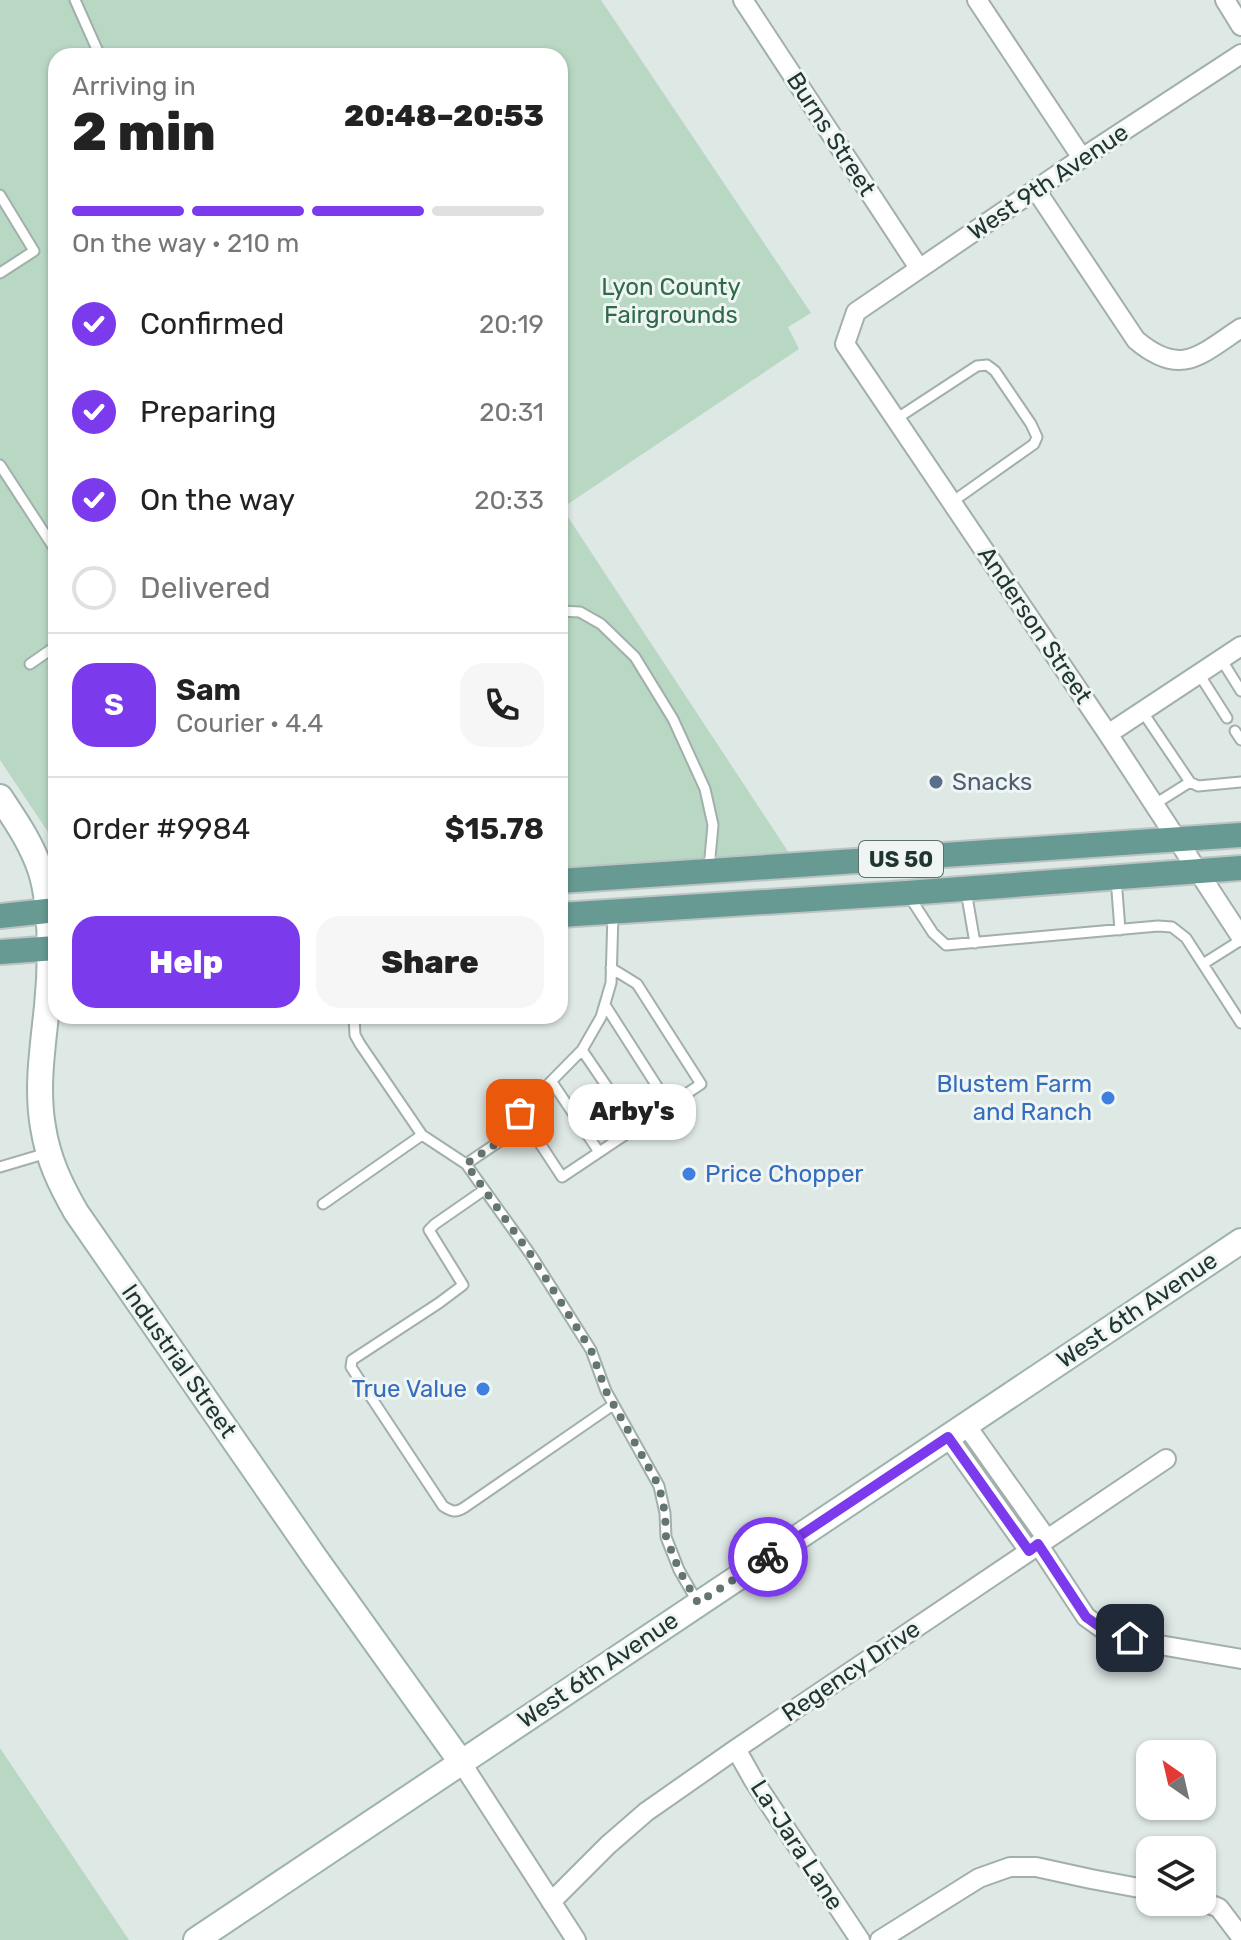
<!DOCTYPE html>
<html lang="en">
<head>
<meta charset="utf-8">
<style>
	:root { --surface:#fff; --page:#f6f6f6; --text:#222; --muted:#767676; --line:#e0e0e0; --accent:#7c3aed }
	body { margin:0; font-family:Rubik,sans-serif; background:var(--page); color:var(--text); height:100vh; display:flex; flex-direction:column; font-size:30px; white-space:nowrap }
	* { box-sizing:border-box; margin:0 }
	p { font-size:26px; color:var(--muted) }
	.icon { flex:none; width:44px; height:44px; fill:none; stroke:currentColor; stroke-width:2; stroke-linecap:round; stroke-linejoin:round }
	.map { position:relative; flex:1; overflow:hidden }
	.side { position:absolute; left:48px; top:48px; width:520px; height:976px; display:flex; flex-direction:column; background:var(--surface); border-radius:24px; box-shadow:0 2px 6px #0004 }
	.side>* { flex:none }
	.needle { width:52px; rotate:326deg }
	.controls { position:absolute; left:1136px; top:1740px; display:grid; gap:16px }
	.controls a { display:grid; place-items:center; width:80px; height:80px; border-radius:16px; background:var(--surface); box-shadow:0 2px 6px #0004; font-size:40px }
	.pin { position:absolute; display:grid; place-items:center; width:68px; height:68px; color:#fff; margin:-34px; border-radius:16px; box-shadow:0 4px 12px #0006 }
	.courier { position:absolute; display:grid; place-items:center; width:80px; height:80px; margin:-40px; border:6px solid #7c3aed; border-radius:50%; background:#fff; color:#222; box-shadow:0 2px 10px #0007 }
	.bubble { position:absolute; height:56px; border-radius:24px; background:var(--surface); box-shadow:0 2px 6px #0004; font-size:26px; font-weight:800; line-height:56px; text-align:center }
	.overview em { font-style:normal; font-weight:800 }
	.overview div { display:flex; flex-direction:column-reverse }
	.overview { display:flex; align-items:center; justify-content:space-between; height:136px; padding:0 24px }
	h1 { font-size:52px; font-weight:800; line-height:60px }
	.bar { display:grid; grid-template-columns:repeat(4,1fr); gap:12px 8px; align-content:center; height:96px; padding:0 24px }
	.bar i { height:10px; border-radius:6px; background:var(--line) }
	.bar .active { background:var(--accent) }
	.bar p { grid-column:span 4 }
	.line { display:flex; align-items:center; gap:20px; padding:0 24px; border-top:2px solid var(--line) }
	.line div { flex:1 }
	.round { display:grid; place-items:center; flex:none; width:84px; height:84px; border-radius:24px; background:var(--page) }
	ol { padding:0 24px; list-style:none }
	li { display:flex; align-items:center; gap:24px; height:88px }
	li p { margin-inline-start:auto }
	li .icon { padding:8px; border-radius:50%; background:var(--accent); color:#fff; stroke-width:4 }
	li:last-child { color:var(--muted) }
	li i { width:44px; height:44px; border:4px solid var(--line); border-radius:50% }
	.primary-button { display:flex; gap:16px; margin-top:auto; padding:16px 24px }
	.primary-button a { flex:1; height:92px; border-radius:24px; background:var(--accent); color:#fff; font-size:32px; font-weight:800; line-height:92px; text-align:center }
	.primary-button a+a { background:var(--page); color:var(--text) }
	.map>svg:first-child { display:block }
	.green { fill:#b8d8c4 }
	.lines { fill:none; stroke-linecap:round; stroke-linejoin:round }
	.lane-casing { stroke:#a2afac; stroke-width:13 }
	.street-casing { stroke:#a2afac; stroke-width:22 }
	.secondary-casing { stroke:#9eb3ad; stroke-width:28 }
	.primary-casing { stroke:#bcc3c2; stroke-width:28 }
	.lane { stroke:#fff; stroke-width:9 }
	.street { stroke:#fff; stroke-width:18 }
	.secondary { stroke:#fff; stroke-width:24 }
	.primary { stroke:#669a92; stroke-width:24 }
	.done { stroke:#637471; stroke-width:8; stroke-dasharray:0 14.4 }
	.route { stroke:#7c3aed; stroke-width:10 }
	.service-dot { fill:#5c6f8a; stroke:#eef5f2; stroke-width:3 }
	.shop-dot { fill:#3f7fe0; stroke:#eef5f2; stroke-width:3 }
	.labels { text-anchor:middle; stroke-width:6; stroke-linejoin:round; paint-order:stroke }
	.shield { fill:#eef5f2; stroke:#5e6f6c; stroke-width:2 }
	.shield-label { font-size:22px; font-weight:bold; fill:#213633 }
	.street-label { font-size:24px; fill:#213633; stroke:#eef5f2 }
	.park-label { font-size:24px; fill:#2f694c; stroke:#eef5f2 }
	.service-label { font-size:24px; fill:#4e5e75; stroke:#eef5f2; text-anchor:start }
	.shop-label { font-size:24px; fill:#366cbe; stroke:#eef5f2; text-anchor:end }
</style>
</head>
<body>
<div class="map">
<svg width="1241" height="1940" viewBox="0 0 1241 1940">
	<rect width="100%" height="100%" fill="#dee8e5"/>
	<path class="green" d="M0,0H601L811,313L788,327L799,349L562,508L789,853L560,869V56H56V844L0,760Z
		M0,1748L129,1940H0Z"/>
	<g class="lines">
		<g class="lane-casing">
			<path id="lane" d="M75,0L100,56
				M0,195L34,251L0,273
				M896,419L977,366L987,365L995,371L1031,424L1037,437L1034,444L952,502
				M0,465L56,551
				M560,611L580,612L601,624L635,657L673,719L705,789L713,825L709,868
				M1221,659L1241,691
				M30,664L56,646
				M1199,674L1227,718
				M1142,711L1190,782L1198,786L1241,782
				M1235,731L1241,740
				M1155,804L1190,782
				M1116,878L1120,930
				M966,891L975,943
				M909,896L933,933L946,945L1158,926L1172,927L1186,938L1241,1023
				M1203,964L1241,940
				M605,1005L669,1105
				M582,1050L635,1128
				M552,1082L599,1152
				M520,1113L562,1177L701,1084L637,984L611,968
				M422,1135L466,1164L531,1255L591,1350L606,1391L659,1486L665,1513L666,1537L679,1570L698,1603
				M466,1164L509,1135L520,1113L582,1050L601,1017L611,983L613,913
				M0,1167L47,1153
				M484,1190L435,1224L429,1230L463,1285L439,1303L352,1360L351,1367L443,1506C452,1512 456,1513 465,1507L613,1405
				M323,1204L422,1135L360,1044L355,1035L354,1016"/>
		</g>
		<g class="street-casing">
			<path id="street" d="M743,0L919,268
				M977,0L1082,158
				M1225,0L1241,26
				M1241,54L1082,158L856,312L845,344L1108,734L1241,937
				M1036,190L1136,340C1181,378 1200,355 1241,328
				M1108,734L1241,646
				M966,1425L1047,1539
				M948,1437L1029,1551
				M1038,1544L1086,1617L1107,1632L1154,1644L1241,1659
				M736,1749L754,1781L860,1940
				M461,1762L576,1940
				M1202,1901L1219,1908L1241,1937
				M551,1902L608,1845L646,1812L736,1749L1166,1459
				M880,1940L979,1878L1010,1867H1036L1091,1879L1150,1890"/>
		</g>
		<g class="secondary-casing">
			<path id="secondary" d="M0,797C16,821 32,844 41,872C52,909 51,967 47,1006C43,1046 36,1087 43,1127C48,1159 60,1184 76,1212L316,1559L461,1762
				M196,1940L1241,1241"/>
		</g>
		<g class="primary-casing">
			<path id="primary" d="M560,881L1241,835
				M560,915L907,893L1241,868
				M0,916L56,910
				M0,952L56,948"/>
		</g>
		<use href="#lane" class="lane"/>
		<use href="#street" class="street"/>
		<use href="#secondary" class="secondary"/>
		<use href="#primary" class="primary"/>
	</g>
	<g class="lines">
		<path class="done" d="M520,1113L509,1135L466,1164L531,1255L591,1350L606,1391L659,1486L665,1513L666,1537L679,1570L698,1603L768,1557"/>
		<path class="route" d="M768,1557L948,1437L1029,1551L1038,1544L1086,1617L1107,1632L1130,1638"/>
	</g>
	<circle class="service-dot" cx="936" cy="782" r="8"/>
	<g class="shop-dot">
		<circle cx="1108" cy="1098" r="8"/>
		<circle cx="689" cy="1174" r="8"/>
		<circle cx="483" cy="1389" r="8"/>
	</g>
	<g class="labels">
		<rect class="shield" x="859" y="841" width="84" height="36" rx="6"/>
		<g class="shield-label">
			<text x="901" y="867">US 50</text>
		</g>
		<g class="street-label">
			<text transform="translate(831 134) rotate(57)" y="8">Burns Street</text>
			<text transform="translate(1048 182) rotate(-34)" y="8">West 9th Avenue</text>
			<text transform="translate(1035 625) rotate(56)" y="8">Anderson Street</text>
			<text transform="translate(1137 1310) rotate(-34)" y="8">West 6th Avenue</text>
			<text transform="translate(179 1361) rotate(55)" y="8">Industrial Street</text>
			<text transform="translate(598 1670) rotate(-34)" y="8">West 6th Avenue</text>
			<text transform="translate(851 1671) rotate(-34)" y="8">Regency Drive</text>
			<text transform="translate(797 1845) rotate(57)" y="8">La-Jara Lane</text>
		</g>
		<g class="park-label">
			<text x="671" y="295">Lyon County<tspan x="671" dy="28">Fairgrounds</tspan></text>
		</g>
		<g class="service-label">
			<text x="952" y="790">Snacks</text>
		</g>
		<g class="shop-label">
			<text x="1092" y="1092">Blustem Farm<tspan x="1092" dy="28">and Ranch</tspan></text>
			<text x="705" y="1182" text-anchor="start">Price Chopper</text>
			<text x="467" y="1397">True Value</text>
		</g>
	</g>
</svg>
<div class="controls">
<a><svg class="needle" viewBox="-14 -14 28 28"><path d="M0-13l5 13h-10z" fill="#e53935"/><path d="M0 13l5-13h-10z" fill="#767676"/></svg></a>
<a><svg class="icon" aria-label="layers" viewBox="0 0 24 24"><path d="M12 4l9 5-9 5-9-5zM3 14l9 5 9-5"/></svg></a>
</div>
<div class="pin" style="left:520px;top:1113px;background:#ea580c"><svg class="icon" aria-label="bag" viewBox="0 0 24 24"><path d="M5 8h14l-1 12H6zM9 8a3 3 0 0 1 6 0"/></svg></div>
<div class="pin" style="left:1130px;top:1638px;background:#1f2937"><svg class="icon" aria-label="home" viewBox="0 0 24 24"><path d="M3 11l9-7 9 7M6 9v11h12V9"/></svg></div>
<div class="courier" style="left:768px;top:1557px"><svg class="icon" aria-label="bike" viewBox="0 0 24 24"><circle cx="6" cy="16" r="4"/><circle cx="18" cy="16" r="4"/><path d="M6 16l4-8h5l3 8M10 8l3 8H6M13 5h3"/></svg></div>
<div class="bubble" style="left:568px;top:1084px;width:128px">Arby's</div>
<section class="side">
<div class="overview"><div><h1>2 min</h1><p>Arriving in</p></div><em>20:48–20:53</em></div>
<div class="bar"><i class="active"></i><i class="active"></i><i class="active"></i><i></i><p>On the way · 210 m</p></div>
<ol>
<li><svg class="icon" aria-label="check" viewBox="0 0 24 24"><path d="M5 12l5 5 9-10"/></svg>Confirmed<p>20:19</p></li>
<li><svg class="icon" aria-label="check" viewBox="0 0 24 24"><path d="M5 12l5 5 9-10"/></svg>Preparing<p>20:31</p></li>
<li><svg class="icon" aria-label="check" viewBox="0 0 24 24"><path d="M5 12l5 5 9-10"/></svg>On the way<p>20:33</p></li>
<li><i></i>Delivered</li>
</ol>
<div class="line" style="height:144px"><b class="round" style="background:var(--accent);color:#fff">S</b><div><b>Sam</b><p>Courier · 4.4</p></div><a class="round"><svg class="icon" aria-label="phone" viewBox="0 0 24 24"><path d="M5 4h4l2 5-3 2q2 4 5 5l2-3 5 2v4C11 20 4 13 5 4z"/></svg></a></div>
<div class="line" style="height:104px"><div>Order #9984</div><b>$15.78</b></div>
<div class="primary-button"><a>Help</a><a>Share</a></div>
</section>
</div>
</body>
</html>
